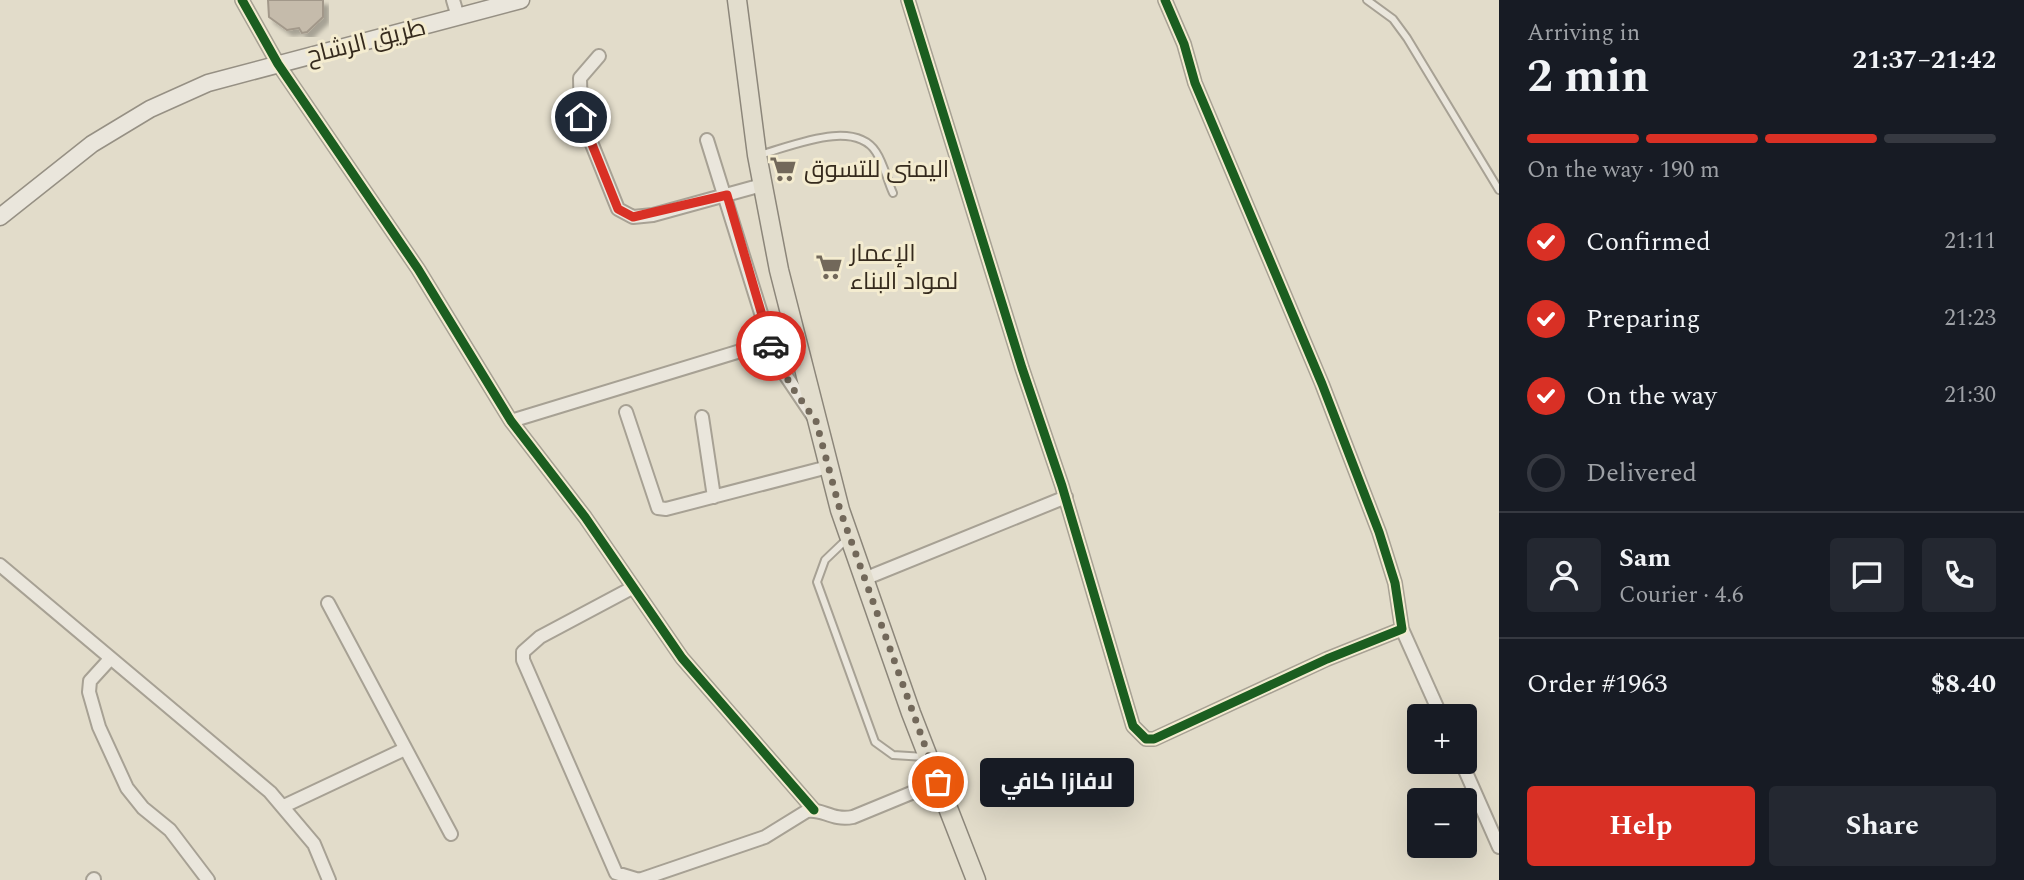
<!DOCTYPE html>
<html lang="en">
<head>
<meta charset="utf-8">
<style>
	:root { --surface:#171b24; --page:#242831; --text:#f1f3f6; --muted:#9ea1a6; --line:#363941; --accent:#d93025 }
	body { margin:0; font-family:Spectral,Cairo,serif; background:var(--page); color:var(--text); height:100vh; display:flex; flex-direction:column; font-size:26px; white-space:nowrap }
	* { box-sizing:border-box; margin:0 }
	p { font-size:23px; color:var(--muted) }
	.icon { flex:none; width:38px; height:38px; fill:none; stroke:currentColor; stroke-width:2; stroke-linecap:round; stroke-linejoin:round }
	.map { position:relative; flex:1; overflow:hidden }
	.drawer { display:flex; flex-direction:column; background:var(--surface); width:525px }
	.drawer>* { flex:none }
	.tools { position:absolute; left:1407px; top:704px; display:grid; gap:14px }
	.tools a { display:grid; place-items:center; width:70px; height:70px; border-radius:7px; background:var(--surface); box-shadow:0 7px 28px #0002; font-size:35px }
	.pin { position:absolute; display:grid; place-items:center; width:60px; height:60px; color:#fff; margin:-30px; border:4px solid #fff; border-radius:50%; box-shadow:0 2px 7px #0007 }
	.courier { position:absolute; display:grid; place-items:center; width:70px; height:70px; margin:-35px; border:5px solid #d93025; border-radius:50%; background:#fff; color:#222; box-shadow:0 2px 9px #0007 }
	.bubble { position:absolute; height:49px; border-radius:7px; background:var(--surface); box-shadow:0 7px 28px #0002; font-size:23px; font-weight:700; line-height:49px; text-align:center }
	.summary em { font-style:normal; font-weight:700 }
	.summary div { display:flex; flex-direction:column-reverse }
	.summary { display:flex; align-items:center; justify-content:space-between; height:119px; padding:0 28px }
	h1 { font-size:46px; font-weight:700; line-height:52px }
	.bar { display:grid; grid-template-columns:repeat(4,1fr); gap:10px 7px; align-content:center; height:84px; padding:0 28px }
	.bar i { height:9px; border-radius:5px; background:var(--line) }
	.bar .current { background:var(--accent) }
	.bar p { grid-column:span 4 }
	.line { display:flex; align-items:center; gap:18px; padding:0 28px; border-top:2px solid var(--line) }
	.line div { flex:1 }
	.round { display:grid; place-items:center; flex:none; width:74px; height:74px; border-radius:7px; background:var(--page) }
	ol { padding:0 28px; list-style:none }
	li { display:flex; align-items:center; gap:21px; height:77px }
	li p { margin-inline-start:auto }
	li .icon { padding:7px; border-radius:50%; background:var(--accent); color:#fff; stroke-width:4 }
	li:last-child { color:var(--muted) }
	li i { width:38px; height:38px; border:4px solid var(--line); border-radius:50% }
	.cta { display:flex; gap:14px; margin-top:auto; padding:14px 28px }
	.cta a { flex:1; height:80px; border-radius:7px; background:var(--accent); color:#fff; font-size:28px; font-weight:700; line-height:80px; text-align:center }
	.cta a+a { background:var(--page); color:var(--text) }
	main { display:flex; flex:1; min-height:0 }
	.map>svg:first-child { display:block }
	.building { fill:#c5bbab; stroke:#a2988a; stroke-width:2; filter:url(#shadow) }
	.lines { fill:none; stroke-linecap:round; stroke-linejoin:round }
	.lane-casing { stroke:#a7a194; stroke-width:10 }
	.street-casing { stroke:#a7a194; stroke-width:16 }
	.secondary-casing { stroke:#969084; stroke-width:19 }
	.primary-casing { stroke:#8c867a; stroke-width:21 }
	.lane { stroke:#eae6dc; stroke-width:6 }
	.street { stroke:#eae6dc; stroke-width:12 }
	.secondary { stroke:#eae6dc; stroke-width:16 }
	.primary { stroke:#e2ddcd; stroke-width:18 }
	.cycleway-casing { stroke:#f4ecd0; stroke-width:13 }
	.cycleway { stroke:#1b5e20; stroke-width:9 }
	.done { stroke:#72685a; stroke-width:7; stroke-dasharray:0 12.6 }
	.route { stroke:#d93025; stroke-width:9 }
	.labels { text-anchor:middle; stroke-width:6; stroke-linejoin:round; paint-order:stroke }
	.street-label { font-size:24px; fill:#352a1d; stroke:#f4ecd0 }
	.poi-label { font-size:24px; fill:#352a1d; stroke:#f4ecd0; text-anchor:start }
</style>
</head>
<body>
<main>
<div class="map">
<svg width="1499" height="880" viewBox="0 0 1499 880">
	<defs>
		<filter id="shadow"><feDropShadow dx="5.5" dy="5.5" stdDeviation="2" flood-color="#0004"/></filter>
	</defs>
	<rect width="100%" height="100%" fill="#e2dcca"/>
	<path class="building" d="M268,0H323V17L307,32L302,33L299,28L287,30L269,17Z"/>
	<g class="lines">
		<g class="lane-casing">
			<path id="lane" d="M1367,0L1393,19L1407,38L1499,190
				M759,155C790,147 854,118 876,152C884,164 887,180 893,193
				M848,538L825,560L817,582L875,742L893,755L925,757"/>
		</g>
		<g class="street-casing">
			<path id="street" d="M242,0L278,64L418,269L511,421L585,517L682,658L814,810
				M453,0L458,17
				M908,0L1022,368L1062,486L1133,726L1146,739H1154L1327,659L1402,629L1395,583L1379,532L1322,384L1195,83L1184,44L1165,0
				M599,56L580,78L581,117L618,209L633,217L653,215L762,185
				M707,140L770,342
				M626,412L658,508L666,509L828,467
				M702,417L714,497
				M511,421L770,342L782,370L813,416
				M0,565L270,792L314,844L329,880
				M864,579L1066,497
				M632,588L540,637L523,652V660L616,873L639,880L765,837L807,811C823,808 831,821 853,817L938,782
				M328,603L451,834
				M1402,629L1441,716
				M110,659L90,681L89,692L99,727L127,788L143,808L170,830L208,880
				M1461,761L1499,847
				M284,806L405,749
				M93,880L94,879"/>
		</g>
		<g class="secondary-casing">
			<path id="secondary" d="M0,217L92,144L150,109L208,83L521,0"/>
		</g>
		<g class="primary-casing">
			<path id="primary" d="M737,0L757,155L779,270L840,510L911,713L976,880"/>
		</g>
		<use href="#lane" class="lane"/>
		<use href="#street" class="street"/>
		<use href="#secondary" class="secondary"/>
		<use href="#primary" class="primary"/>
		<g class="cycleway-casing">
			<path id="cycleway" d="M242,0L278,64L418,269L511,421L585,517L682,658L814,810
				M908,0L1022,368L1062,486L1133,726L1146,739H1154L1327,659L1402,629L1395,583L1379,532L1322,384L1195,83L1184,44L1165,0"/>
		</g>
		<use href="#cycleway" class="cycleway"/>
	</g>
	<g class="lines">
		<path class="done" d="M771,346L791,386L816,421L840,510L938,782"/>
		<path class="route" d="M581,117L618,209L633,217L727,195L771,346"/>
	</g>
	<defs>
		<g id="supermarket-bare" transform="scale(2.1)"><path d="M-6-5.5h2.5l.6 2H6L4.5 2H-2.5L-4.4-4H-6ZM-1.5 3.2a1.3 1.3 0 1 0 .1 0ZM3 3.2a1.3 1.3 0 1 0 .1 0Z" fill="#72685a" stroke="#f4ecd0" stroke-width="2.5" paint-order="stroke"/></g>
	</defs>
	<g fill-rule="evenodd">
		<use href="#supermarket-bare" x="783" y="169"/>
		<use href="#supermarket-bare" x="829" y="267"/>
	</g>
	<g class="labels">
		<g class="street-label">
			<text transform="translate(366 41) rotate(-14)" y="8">طريق الرشاح</text>
		</g>
		<g class="poi-label">
			<text x="804" y="177">اليمنى للتسوق</text>
			<text x="850" y="261">الإعمار<tspan x="850" dy="28">لمواد البناء</tspan></text>
		</g>
	</g>
</svg>
<div class="tools">
<a>+</a>
<a>−</a>
</div>
<div class="pin" style="left:938px;top:782px;background:#ea580c"><svg class="icon" aria-label="bag" viewBox="0 0 24 24"><path d="M5 8h14l-1 12H6zM9 8a3 3 0 0 1 6 0"/></svg></div>
<div class="pin" style="left:581px;top:117px;background:#1f2937"><svg class="icon" aria-label="home" viewBox="0 0 24 24"><path d="M3 11l9-7 9 7M6 9v11h12V9"/></svg></div>
<div class="courier" style="left:771px;top:346px"><svg class="icon" aria-label="car" viewBox="0 0 24 24"><path d="M5 17H2v-5l4-1 3-4h7l3 4 3 1v5h-3M9 17h6M6 11h13"/><circle cx="7" cy="17" r="2"/><circle cx="17" cy="17" r="2"/></svg></div>
<div class="bubble" style="left:980px;top:758px;width:154px">لافازا كافي</div>
</div>
<section class="drawer">
<div class="summary"><div><h1>2 min</h1><p>Arriving in</p></div><em>21:37–21:42</em></div>
<div class="bar"><i class="current"></i><i class="current"></i><i class="current"></i><i></i><p>On the way · 190 m</p></div>
<ol>
<li><svg class="icon" aria-label="check" viewBox="0 0 24 24"><path d="M5 12l5 5 9-10"/></svg>Confirmed<p>21:11</p></li>
<li><svg class="icon" aria-label="check" viewBox="0 0 24 24"><path d="M5 12l5 5 9-10"/></svg>Preparing<p>21:23</p></li>
<li><svg class="icon" aria-label="check" viewBox="0 0 24 24"><path d="M5 12l5 5 9-10"/></svg>On the way<p>21:30</p></li>
<li><i></i>Delivered</li>
</ol>
<div class="line" style="height:126px"><a class="round"><svg class="icon" aria-label="person" viewBox="0 0 24 24"><circle cx="12" cy="8" r="4"/><path d="M4 21q1-7 8-7t8 7"/></svg></a><div><b>Sam</b><p>Courier · 4.6</p></div><a class="round"><svg class="icon" aria-label="chat" viewBox="0 0 24 24"><path d="M4 5h16v11H9l-5 4z"/></svg></a><a class="round"><svg class="icon" aria-label="phone" viewBox="0 0 24 24"><path d="M5 4h4l2 5-3 2q2 4 5 5l2-3 5 2v4C11 20 4 13 5 4z"/></svg></a></div>
<div class="line" style="height:91px"><div>Order #1963</div><b>$8.40</b></div>
<div class="cta"><a>Help</a><a>Share</a></div>
</section>
</main>
</body>
</html>
